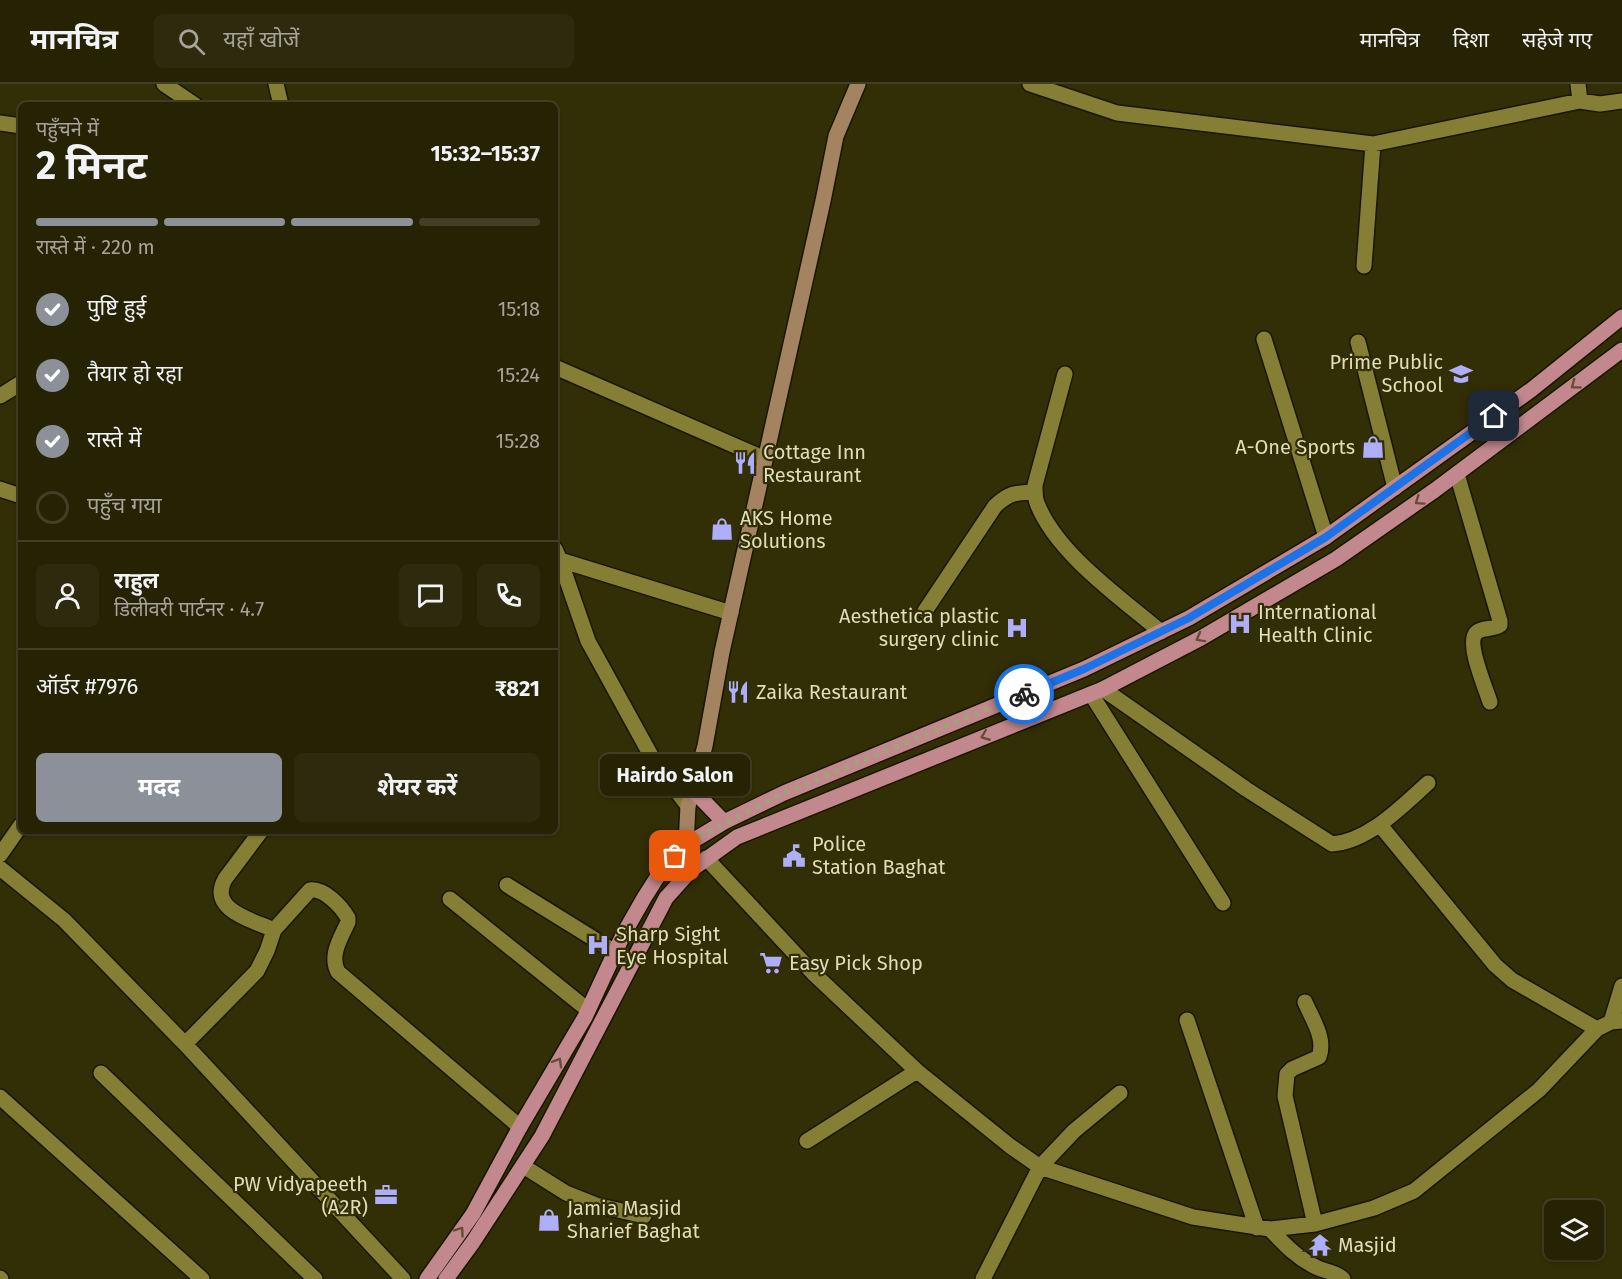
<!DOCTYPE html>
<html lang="hi">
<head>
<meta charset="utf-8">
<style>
	:root { --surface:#262204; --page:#2e2a0e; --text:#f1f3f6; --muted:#a4a49a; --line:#423f26; --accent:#8c9099 }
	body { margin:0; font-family:"Fira Sans","Noto Sans Devanagari",sans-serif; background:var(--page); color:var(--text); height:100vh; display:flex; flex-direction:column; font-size:22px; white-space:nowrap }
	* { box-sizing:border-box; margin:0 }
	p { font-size:20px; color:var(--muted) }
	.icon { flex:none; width:33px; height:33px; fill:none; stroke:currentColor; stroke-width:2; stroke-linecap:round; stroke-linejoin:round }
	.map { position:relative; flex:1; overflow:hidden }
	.sheet { position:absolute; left:18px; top:18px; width:540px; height:732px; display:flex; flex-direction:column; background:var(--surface); border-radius:9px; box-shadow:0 2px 4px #0004,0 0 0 2px var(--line) }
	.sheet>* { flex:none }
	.tools { position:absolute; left:1544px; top:1116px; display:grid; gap:12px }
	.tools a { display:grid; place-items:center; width:60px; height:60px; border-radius:9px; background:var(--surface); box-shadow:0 2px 4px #0004,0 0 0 2px var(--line); font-size:30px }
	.pin { position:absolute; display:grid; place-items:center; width:51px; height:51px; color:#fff; margin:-26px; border-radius:12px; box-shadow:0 3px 9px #0006 }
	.courier { position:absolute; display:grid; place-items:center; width:60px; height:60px; margin:-30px; border:4px solid #1a73e8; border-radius:50%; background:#fff; color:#222; box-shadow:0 2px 8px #0007 }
	.bubble { position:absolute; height:42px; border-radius:9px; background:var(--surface); box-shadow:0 2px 4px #0004,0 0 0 2px var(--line); font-size:20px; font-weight:700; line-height:42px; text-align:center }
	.headline em { font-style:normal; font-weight:700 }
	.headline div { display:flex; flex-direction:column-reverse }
	.headline { display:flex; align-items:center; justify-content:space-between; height:102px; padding:0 18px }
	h1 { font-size:39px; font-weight:700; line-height:45px }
	.bar { display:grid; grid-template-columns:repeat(4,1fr); gap:9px 6px; align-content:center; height:72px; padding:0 18px }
	.bar i { height:8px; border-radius:4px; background:var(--line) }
	.bar .active { background:var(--accent) }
	.bar p { grid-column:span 4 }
	.line { display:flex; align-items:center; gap:15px; padding:0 18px; border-top:2px solid var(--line) }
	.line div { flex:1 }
	.round { display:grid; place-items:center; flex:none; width:63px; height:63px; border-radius:9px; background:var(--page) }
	ol { padding:0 18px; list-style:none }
	li { display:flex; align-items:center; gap:18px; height:66px }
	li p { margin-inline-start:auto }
	li .icon { padding:6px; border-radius:50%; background:var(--accent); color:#fff; stroke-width:4 }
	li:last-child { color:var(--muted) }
	li i { width:33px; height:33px; border:3px solid var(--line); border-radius:50% }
	.cta { display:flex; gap:12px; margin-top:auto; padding:12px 18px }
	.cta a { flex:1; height:69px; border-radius:9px; background:var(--accent); color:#fff; font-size:24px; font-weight:700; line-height:69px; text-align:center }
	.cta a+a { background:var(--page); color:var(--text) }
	header { display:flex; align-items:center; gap:36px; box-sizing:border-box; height:84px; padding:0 30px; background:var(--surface); border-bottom:2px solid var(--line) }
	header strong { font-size:28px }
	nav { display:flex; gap:33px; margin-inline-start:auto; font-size:21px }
	.search { width:420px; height:54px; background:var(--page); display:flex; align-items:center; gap:15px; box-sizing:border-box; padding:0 21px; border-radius:9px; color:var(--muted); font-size:22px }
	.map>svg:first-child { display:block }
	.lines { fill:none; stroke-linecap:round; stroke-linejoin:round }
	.minor-casing { stroke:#181602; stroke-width:18 }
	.secondary-casing { stroke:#181602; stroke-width:18 }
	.primary-casing { stroke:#181602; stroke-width:18 }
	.minor { stroke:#857e35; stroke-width:15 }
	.secondary { stroke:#a48361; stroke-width:15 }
	.primary { stroke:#c3888d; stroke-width:15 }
	.oneway { stroke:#654e35 }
	.done { stroke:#a3a07b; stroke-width:6; stroke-dasharray:0 10.8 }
	.route { stroke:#1a73e8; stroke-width:8 }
	.labels { text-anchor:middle; stroke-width:4.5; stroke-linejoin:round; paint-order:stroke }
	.poi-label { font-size:20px; fill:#e0ddba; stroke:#322e06; text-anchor:start }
</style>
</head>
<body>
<header>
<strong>मानचित्र</strong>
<div class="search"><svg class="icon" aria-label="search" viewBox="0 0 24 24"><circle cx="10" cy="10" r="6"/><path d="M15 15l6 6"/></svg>यहाँ खोजें</div>
<nav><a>मानचित्र</a><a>दिशा</a><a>सहेजे गए</a></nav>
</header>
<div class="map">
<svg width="1622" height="1195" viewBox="0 0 1622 1195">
	<rect width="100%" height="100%" fill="#322e06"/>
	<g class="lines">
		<g class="minor-casing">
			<path id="minor" d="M164,0L195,21
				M276,0L281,21
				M1030,0L1117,29L1373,60L1580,17L1600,20L1622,17
				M1578,0L1580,17
				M0,39L21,42
				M1364,182L1373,60
				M1264,255L1326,453
				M1358,258L1395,404
				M555,283L765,375
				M1065,290L1035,401C1035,407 1035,414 1037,419C1056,469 1121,514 1161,548
				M0,312L21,299
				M1457,390L1500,537V541C1493,546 1483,543 1477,548C1465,557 1486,605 1490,618
				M0,405L21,412
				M555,465L560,476L588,557L654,677L688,722
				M560,476L731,529
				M925,527L995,422C1010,408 1015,409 1035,408
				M1103,605L1246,705L1332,760C1369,757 1401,723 1428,699
				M1091,610L1223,819
				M1380,741L1495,881L1512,896L1597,945
				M0,771L21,741
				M706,774L813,889L917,987L1010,1062L1040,1083L1193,1133L1270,1145L1315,1140L1374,1124L1414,1107L1539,1006L1597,945L1611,938L1622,937
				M0,784L64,836L185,960L403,1195
				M507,801L615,868
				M450,815L588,926
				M274,846L310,806C324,804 341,822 348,834V838C341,854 329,871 338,888L520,1043
				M1305,918C1312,935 1326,954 1319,973L1292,985L1287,990L1285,1012L1315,1140
				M1187,936L1257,1144
				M1611,938L1622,902
				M185,960L257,887L267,867L274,846C252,836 208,826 225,795L261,747
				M101,989L315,1195
				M0,1013L202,1195
				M807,1057L917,987
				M523,1082L566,1109L596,1121L644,1132
				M1270,1145C1285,1161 1298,1175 1318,1184C1327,1188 1336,1188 1343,1195
				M0,1194L1,1195
				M983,1195L1040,1083L1074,1047L1120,1009"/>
		</g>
		<g class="secondary-casing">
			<path id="secondary" d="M691,786L686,761L688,722L705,662L722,568L823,117L836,52L858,0"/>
		</g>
		<g class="primary-casing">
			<path id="primary" d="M693,706L724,738
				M427,1195L473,1130L520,1043L585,933L623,851L644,814L663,784L686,761L724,738L784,709L1084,585L1189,534L1326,453L1531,306L1622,233
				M446,1195L473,1158L542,1052L666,814L691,786L737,753L1103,605L1201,554L1336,475L1435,406L1622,266"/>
		</g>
		<use href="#minor" class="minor"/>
		<use href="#secondary" class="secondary"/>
		<use href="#primary" class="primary"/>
	</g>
	<defs><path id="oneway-chevron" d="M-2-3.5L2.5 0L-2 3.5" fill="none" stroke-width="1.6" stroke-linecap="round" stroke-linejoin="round" transform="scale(1.5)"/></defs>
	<g class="oneway">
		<use href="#oneway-chevron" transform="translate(1575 301) rotate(143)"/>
		<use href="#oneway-chevron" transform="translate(1419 417) rotate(145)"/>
		<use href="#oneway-chevron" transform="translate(1200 554) rotate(151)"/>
		<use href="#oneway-chevron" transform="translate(985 652) rotate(158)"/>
		<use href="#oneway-chevron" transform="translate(558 978) rotate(-59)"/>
		<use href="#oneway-chevron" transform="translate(460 1147) rotate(-55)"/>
	</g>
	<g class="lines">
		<path class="done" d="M675,772L686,761L700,752L784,709L1024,610"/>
		<path class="route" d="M1024,610L1084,585L1189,534L1326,453L1494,332"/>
	</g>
	<defs>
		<g id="school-bare" transform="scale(1.8)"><path d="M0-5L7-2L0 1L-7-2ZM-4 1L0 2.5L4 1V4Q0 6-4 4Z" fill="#aeaefb" stroke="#322e06" stroke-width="2.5" paint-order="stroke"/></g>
		<g id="shop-bare" transform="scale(1.8)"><path d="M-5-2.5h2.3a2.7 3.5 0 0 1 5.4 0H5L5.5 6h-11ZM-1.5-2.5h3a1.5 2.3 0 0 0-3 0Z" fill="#aeaefb" stroke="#322e06" stroke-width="2.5" paint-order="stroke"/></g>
		<g id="restaurant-bare" transform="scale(1.8)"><path d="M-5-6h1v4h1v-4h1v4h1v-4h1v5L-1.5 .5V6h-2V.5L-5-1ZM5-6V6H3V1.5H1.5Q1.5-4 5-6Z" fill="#aeaefb" stroke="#322e06" stroke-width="2.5" paint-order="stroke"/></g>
		<g id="hospital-bare" transform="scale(1.8)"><path d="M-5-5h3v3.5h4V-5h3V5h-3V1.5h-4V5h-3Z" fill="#aeaefb" stroke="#322e06" stroke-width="2.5" paint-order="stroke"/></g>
		<g id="civic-bare" transform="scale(1.8)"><path d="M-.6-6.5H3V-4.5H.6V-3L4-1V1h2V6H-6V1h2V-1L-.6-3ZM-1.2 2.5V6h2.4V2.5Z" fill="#aeaefb" stroke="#322e06" stroke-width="2.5" paint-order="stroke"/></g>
		<g id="supermarket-bare" transform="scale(1.8)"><path d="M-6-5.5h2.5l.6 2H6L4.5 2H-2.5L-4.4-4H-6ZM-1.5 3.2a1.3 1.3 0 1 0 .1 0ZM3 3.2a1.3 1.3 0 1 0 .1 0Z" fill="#aeaefb" stroke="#322e06" stroke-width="2.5" paint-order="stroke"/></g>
		<g id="office-bare" transform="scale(1.8)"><path d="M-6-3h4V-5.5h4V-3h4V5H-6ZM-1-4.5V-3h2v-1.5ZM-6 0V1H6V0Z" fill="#aeaefb" stroke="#322e06" stroke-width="2.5" paint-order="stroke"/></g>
		<g id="temple-bare" transform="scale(1.8)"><path d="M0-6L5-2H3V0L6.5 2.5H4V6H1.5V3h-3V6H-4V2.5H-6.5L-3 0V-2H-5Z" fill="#aeaefb" stroke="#322e06" stroke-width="2.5" paint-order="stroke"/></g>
	</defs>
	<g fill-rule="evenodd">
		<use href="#school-bare" x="1461" y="290"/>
		<use href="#shop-bare" x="1373" y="363"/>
		<use href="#restaurant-bare" x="745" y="379"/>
		<use href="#shop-bare" x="722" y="445"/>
		<use href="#hospital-bare" x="1240" y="540"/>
		<use href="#hospital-bare" x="1017" y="544"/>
		<use href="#restaurant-bare" x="738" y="608"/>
		<use href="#civic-bare" x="794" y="772"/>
		<use href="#hospital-bare" x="598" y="861"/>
		<use href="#supermarket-bare" x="771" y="879"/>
		<use href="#office-bare" x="386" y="1111"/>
		<use href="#shop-bare" x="549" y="1136"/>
		<use href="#temple-bare" x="1320" y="1161"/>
	</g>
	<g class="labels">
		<g class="poi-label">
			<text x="1443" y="285" text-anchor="end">Prime Public<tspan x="1443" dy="23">School</tspan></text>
			<text x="1355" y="370" text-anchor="end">A-One Sports</text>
			<text x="763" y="375">Cottage Inn<tspan x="763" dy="23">Restaurant</tspan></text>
			<text x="740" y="441">AKS Home<tspan x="740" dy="23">Solutions</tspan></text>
			<text x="1258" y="535">International<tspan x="1258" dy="23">Health Clinic</tspan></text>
			<text x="999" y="539" text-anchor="end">Aesthetica plastic<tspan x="999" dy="23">surgery clinic</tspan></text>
			<text x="756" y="615">Zaika Restaurant</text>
			<text x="812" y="767">Police<tspan x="812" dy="23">Station Baghat</tspan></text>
			<text x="616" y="857">Sharp Sight<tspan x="616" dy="23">Eye Hospital</tspan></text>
			<text x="789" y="886">Easy Pick Shop</text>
			<text x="368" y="1107" text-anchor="end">PW Vidyapeeth<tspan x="368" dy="23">(A2R)</tspan></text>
			<text x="567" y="1131">Jamia Masjid<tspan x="567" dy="23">Sharief Baghat</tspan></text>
			<text x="1338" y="1168">Masjid</text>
		</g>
	</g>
</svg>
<div class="tools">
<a><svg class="icon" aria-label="layers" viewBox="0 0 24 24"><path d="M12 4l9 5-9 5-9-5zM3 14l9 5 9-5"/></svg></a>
</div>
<div class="pin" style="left:675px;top:772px;background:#ea580c"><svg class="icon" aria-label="bag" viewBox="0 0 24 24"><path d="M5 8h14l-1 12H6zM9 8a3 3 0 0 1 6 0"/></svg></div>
<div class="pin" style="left:1494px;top:332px;background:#1f2937"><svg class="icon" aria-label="home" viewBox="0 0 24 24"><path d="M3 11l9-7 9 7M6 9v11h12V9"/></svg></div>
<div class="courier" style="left:1024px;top:610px"><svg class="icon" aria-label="bike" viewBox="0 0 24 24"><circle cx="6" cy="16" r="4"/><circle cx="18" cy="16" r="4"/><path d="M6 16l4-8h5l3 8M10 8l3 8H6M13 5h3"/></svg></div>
<div class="bubble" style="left:600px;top:670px;width:150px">Hairdo Salon</div>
<section class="sheet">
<div class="headline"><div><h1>2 मिनट</h1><p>पहुँचने में</p></div><em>15:32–15:37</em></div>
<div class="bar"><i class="active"></i><i class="active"></i><i class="active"></i><i></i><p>रास्ते में · 220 m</p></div>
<ol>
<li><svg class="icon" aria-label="check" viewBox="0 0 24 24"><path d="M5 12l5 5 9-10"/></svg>पुष्टि हुई<p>15:18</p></li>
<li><svg class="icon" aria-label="check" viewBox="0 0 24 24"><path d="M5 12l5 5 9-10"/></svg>तैयार हो रहा<p>15:24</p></li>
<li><svg class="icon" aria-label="check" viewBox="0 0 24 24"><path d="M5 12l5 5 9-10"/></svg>रास्ते में<p>15:28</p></li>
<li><i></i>पहुँच गया</li>
</ol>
<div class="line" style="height:108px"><a class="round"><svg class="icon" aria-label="person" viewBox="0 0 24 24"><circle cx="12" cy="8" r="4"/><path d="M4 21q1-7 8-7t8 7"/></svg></a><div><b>राहुल</b><p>डिलीवरी पार्टनर · 4.7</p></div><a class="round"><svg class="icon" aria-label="chat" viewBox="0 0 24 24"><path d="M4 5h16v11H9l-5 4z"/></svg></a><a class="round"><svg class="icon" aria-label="phone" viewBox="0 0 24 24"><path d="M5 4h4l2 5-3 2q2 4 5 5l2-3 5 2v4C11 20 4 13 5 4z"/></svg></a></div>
<div class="line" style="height:78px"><div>ऑर्डर #7976</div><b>₹821</b></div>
<div class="cta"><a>मदद</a><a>शेयर करें</a></div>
</section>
</div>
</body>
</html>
